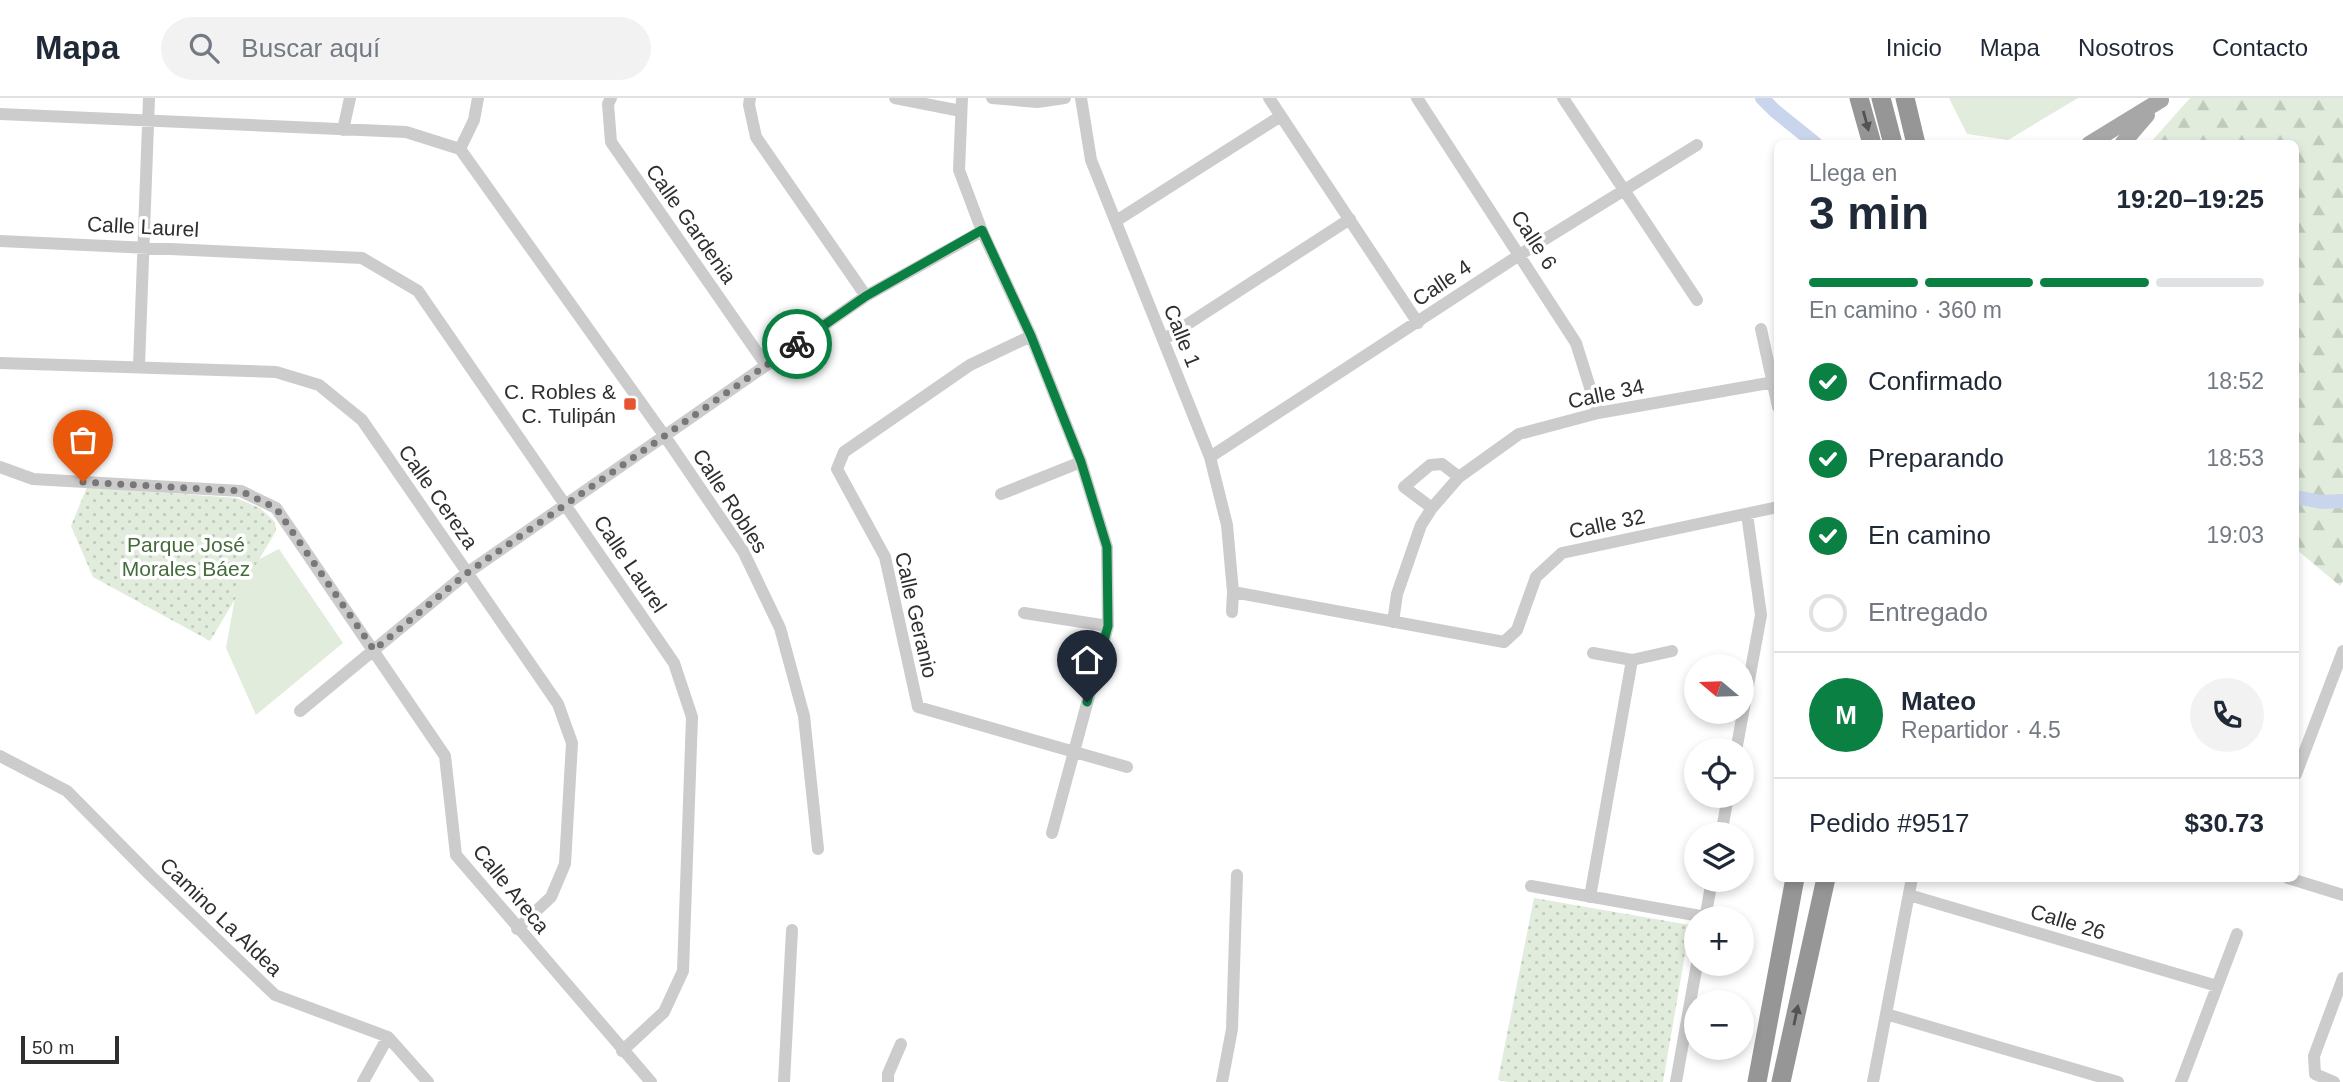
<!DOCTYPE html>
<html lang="es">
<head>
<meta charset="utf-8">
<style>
	:root { --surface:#fff; --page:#f2f2f3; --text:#1f2937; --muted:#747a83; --line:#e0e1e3; --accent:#0b8043 }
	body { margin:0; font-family:Helvetica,sans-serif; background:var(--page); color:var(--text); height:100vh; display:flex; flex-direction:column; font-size:26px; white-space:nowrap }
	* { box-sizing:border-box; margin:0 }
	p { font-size:23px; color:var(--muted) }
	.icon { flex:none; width:38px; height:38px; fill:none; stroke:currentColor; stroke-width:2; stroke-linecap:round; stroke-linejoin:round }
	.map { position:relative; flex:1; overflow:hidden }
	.side { position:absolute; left:1774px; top:42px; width:525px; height:742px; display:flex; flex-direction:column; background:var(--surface); border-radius:10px; box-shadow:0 4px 10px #0003 }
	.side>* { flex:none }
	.needle { width:46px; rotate:289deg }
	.tools { position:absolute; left:1684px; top:556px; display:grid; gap:14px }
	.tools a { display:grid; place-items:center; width:70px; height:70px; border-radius:50%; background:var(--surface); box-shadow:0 4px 10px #0003; font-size:35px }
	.scale { position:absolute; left:21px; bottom:18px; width:98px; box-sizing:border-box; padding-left:7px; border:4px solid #2f2f2f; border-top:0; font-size:19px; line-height:24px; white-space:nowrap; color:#2f2f2f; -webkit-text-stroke:5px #fff; paint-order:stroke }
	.pin { position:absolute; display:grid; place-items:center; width:60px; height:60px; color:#fff; margin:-72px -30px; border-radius:50% 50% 50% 0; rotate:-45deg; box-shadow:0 0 7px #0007 }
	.pin .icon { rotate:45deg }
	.courier { position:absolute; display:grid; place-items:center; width:70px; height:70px; margin:-35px; border:5px solid #0b8043; border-radius:50%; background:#fff; color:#222; box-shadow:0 2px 9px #0007 }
	.head em { font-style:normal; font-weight:800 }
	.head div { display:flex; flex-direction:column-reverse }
	.head { display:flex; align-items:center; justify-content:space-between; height:119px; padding:0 35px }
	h1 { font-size:46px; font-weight:800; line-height:52px }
	.bar { display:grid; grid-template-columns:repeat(4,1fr); gap:10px 7px; align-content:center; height:84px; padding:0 35px }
	.bar i { height:9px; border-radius:5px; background:var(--line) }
	.bar .active { background:var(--accent) }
	.bar p { grid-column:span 4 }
	.line { display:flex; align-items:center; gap:18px; padding:0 35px; border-top:2px solid var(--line) }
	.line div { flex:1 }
	.round { display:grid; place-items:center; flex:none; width:74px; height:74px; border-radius:37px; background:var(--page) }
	ol { padding:0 35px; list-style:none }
	li { display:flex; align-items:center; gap:21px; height:77px }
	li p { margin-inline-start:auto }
	li .icon { padding:7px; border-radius:50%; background:var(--accent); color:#fff; stroke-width:4 }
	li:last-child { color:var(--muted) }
	li i { width:38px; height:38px; border:4px solid var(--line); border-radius:50% }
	header { display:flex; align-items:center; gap:42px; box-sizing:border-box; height:98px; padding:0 35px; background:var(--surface); border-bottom:2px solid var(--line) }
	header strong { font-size:33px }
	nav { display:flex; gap:38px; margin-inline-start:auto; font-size:24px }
	.search { width:490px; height:63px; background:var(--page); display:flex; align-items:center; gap:18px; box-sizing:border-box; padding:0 24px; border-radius:38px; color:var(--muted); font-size:26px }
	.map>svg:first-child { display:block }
	.grass { fill:#e1ecdc }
	.forest { fill:url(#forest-firs) }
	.park { fill:url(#park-dots) }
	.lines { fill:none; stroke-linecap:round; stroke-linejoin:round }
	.canal { stroke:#c9d5ec; stroke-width:14 }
	.minor { stroke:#ccc; stroke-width:12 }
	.major { stroke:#a7a7a7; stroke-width:16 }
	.highway { stroke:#969696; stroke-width:19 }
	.oneway { fill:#535353 }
	.done { stroke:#787878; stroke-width:7; stroke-dasharray:0 12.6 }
	.route { stroke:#0b8043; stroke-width:9 }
	.poi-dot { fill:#e65431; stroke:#fff; stroke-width:2.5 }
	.labels { text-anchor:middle; stroke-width:7; stroke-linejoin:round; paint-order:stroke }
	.street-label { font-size:21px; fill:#2f2f2f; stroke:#fff }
	.poi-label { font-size:21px; fill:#2f2f2f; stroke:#fff; text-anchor:end }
	.park-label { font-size:21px; fill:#456b3c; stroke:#fff }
</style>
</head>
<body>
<header>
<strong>Mapa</strong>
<div class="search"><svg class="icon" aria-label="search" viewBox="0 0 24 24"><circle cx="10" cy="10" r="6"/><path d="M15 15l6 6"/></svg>Buscar aquí</div>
<nav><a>Inicio</a><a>Mapa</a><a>Nosotros</a><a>Contacto</a></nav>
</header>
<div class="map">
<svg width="2343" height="984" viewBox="0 0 2343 984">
	<defs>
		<pattern id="forest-firs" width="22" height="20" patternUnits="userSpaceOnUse" patternTransform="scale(1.75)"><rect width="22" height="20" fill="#e1ecdc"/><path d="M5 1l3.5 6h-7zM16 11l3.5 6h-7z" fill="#c1cbbd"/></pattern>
		<pattern id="park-dots" width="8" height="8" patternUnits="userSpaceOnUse" patternTransform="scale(1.75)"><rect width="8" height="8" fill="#e1ecdc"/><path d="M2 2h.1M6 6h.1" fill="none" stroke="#c1cbbd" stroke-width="1.8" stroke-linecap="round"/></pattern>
	</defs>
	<rect width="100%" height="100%" fill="#fff"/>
	<path class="grass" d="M1949,0H2078L2008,42L1967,36Z
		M279,451L343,545L256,617L226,550L240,471Z"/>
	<path class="forest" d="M2190,0H2343V483L2340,488L2296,451V46L2150,45Z"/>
	<path class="park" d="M87,389L236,400L260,410L275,424L276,433L210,543L93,479L71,428Z
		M1534,800L1690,827L1663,984H1509L1498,982Z"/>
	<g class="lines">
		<path class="canal" d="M1762,0L1775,13L1816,46
			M2296,399L2321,404L2343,403"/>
		<path class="minor" d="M611,0L608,6L611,44L766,267
			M750,0L749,7L756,39L866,198
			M895,0L961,13
			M962,0L959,72L982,133L1031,238L1081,364L1107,449L1108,528L1052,735
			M992,0L1037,4L1065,0
			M1081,0L1091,62L1210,359L1227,427L1233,494L1232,514
			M1269,0L1418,225
			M1417,0L1576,245L1598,315
			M1563,0L1697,202
			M0,16L406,34L460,51
			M343,32L350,0
			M460,51L664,337L743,453L780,530L804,618L818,751
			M460,51L474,22L478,0
			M1116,123L1281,18
			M0,143L362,160L418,193L674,565L692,619L683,873L664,914L622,953
			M1761,231L1778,309
			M1031,238L970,267L844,354L837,371L885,459L918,609L1127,669
			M1163,242L1350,121
			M0,265L276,274L319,287L362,322L558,606L572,645L565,766L551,799L517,831
			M139,268L149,0
			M1210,359L1521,156L1697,47
			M0,369L33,381L241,393L276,410L445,658L456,757L651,984
			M1001,396L1081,364
			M1432,410L1404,389L1430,367L1442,366L1459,379
			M1233,494L1504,544L1517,532L1536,479L1562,455L1778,409
			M1024,515L1108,528
			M1393,524L1397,496L1421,427L1432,410L1459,379L1519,336L1598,315L1774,284
			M1593,555L1632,562L1672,553
			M300,613L467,475L866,198L982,133
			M1736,653L1761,517L1747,416
			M0,658L67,693L150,777L275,897L388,939L428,984
			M2296,676L2343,553
			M1721,737L1728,698
			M2288,780L2343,797
			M1531,788L1706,819
			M1909,797L2217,888
			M1590,799L1632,562
			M1705,821L1712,782
			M1886,916L2118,984
			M363,984L388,939
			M784,984L792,832
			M888,984V976L901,946
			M1222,984L1232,931L1237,777
			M1676,984L1697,866
			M1873,984L1912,780
			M2181,984L2237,836
			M2334,984L2315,976L2314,958L2343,880"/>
		<path class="major" d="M2089,46L2161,2
			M2122,46L2147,17"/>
		<path class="highway" d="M1859,0L1872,46
			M1881,0L1893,46
			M1905,0L1916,46
			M1757,984L1795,780
			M1781,984L1826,780"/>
	</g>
	<defs><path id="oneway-solid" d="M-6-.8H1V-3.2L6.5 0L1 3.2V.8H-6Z" transform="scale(1.75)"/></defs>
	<g class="oneway">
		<use href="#oneway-solid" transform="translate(1866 23) rotate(75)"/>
		<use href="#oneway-solid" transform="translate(1796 917) rotate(-78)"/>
	</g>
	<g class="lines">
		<path class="done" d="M83,384L241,393L276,410L374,552L467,475L797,246"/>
		<path class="route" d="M797,246L866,198L982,132L1031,238L1081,364L1107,449L1108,528L1087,604"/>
	</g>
	<rect class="poi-dot" x="623" y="299" width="14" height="14" rx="3.5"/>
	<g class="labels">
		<g class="street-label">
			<text transform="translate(691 126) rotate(55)" y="7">Calle Gardenia</text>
			<text transform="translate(143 129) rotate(3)" y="7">Calle Laurel</text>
			<text transform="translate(1534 142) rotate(57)" y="7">Calle 6</text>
			<text transform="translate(1442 185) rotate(-34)" y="7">Calle 4</text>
			<text transform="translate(1182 238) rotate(68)" y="7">Calle 1</text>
			<text transform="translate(1606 296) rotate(-12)" y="7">Calle 34</text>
			<text transform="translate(438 399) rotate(55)" y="7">Calle Cereza</text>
			<text transform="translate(730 403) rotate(57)" y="7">Calle Robles</text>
			<text transform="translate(1607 426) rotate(-12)" y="7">Calle 32</text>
			<text transform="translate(630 466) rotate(56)" y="7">Calle Laurel</text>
			<text transform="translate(916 517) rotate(77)" y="7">Calle Geranio</text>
			<text transform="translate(511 791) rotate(51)" y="7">Calle Areca</text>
			<text transform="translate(221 819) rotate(44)" y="7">Camino La Aldea</text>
			<text transform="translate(2068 824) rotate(17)" y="7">Calle 26</text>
		</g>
		<g class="poi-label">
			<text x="616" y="301">C. Robles &amp;<tspan x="616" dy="24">C. Tulipán</tspan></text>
		</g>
		<g class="park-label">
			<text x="186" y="454">Parque José<tspan x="186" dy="24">Morales Báez</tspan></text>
		</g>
	</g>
</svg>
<div class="tools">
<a><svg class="needle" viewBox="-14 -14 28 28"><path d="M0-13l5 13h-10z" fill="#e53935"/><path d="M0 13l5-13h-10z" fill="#747a83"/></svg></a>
<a><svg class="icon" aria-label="locate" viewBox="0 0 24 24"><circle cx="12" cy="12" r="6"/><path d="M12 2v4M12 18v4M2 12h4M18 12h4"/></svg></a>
<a><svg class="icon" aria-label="layers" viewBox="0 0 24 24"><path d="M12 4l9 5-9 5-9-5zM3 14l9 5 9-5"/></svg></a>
<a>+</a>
<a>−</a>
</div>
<div class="scale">50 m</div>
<div class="pin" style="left:83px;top:384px;background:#ea580c"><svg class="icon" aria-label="bag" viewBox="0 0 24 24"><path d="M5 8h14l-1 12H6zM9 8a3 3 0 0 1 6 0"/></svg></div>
<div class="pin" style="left:1087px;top:604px;background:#1f2937"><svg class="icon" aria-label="home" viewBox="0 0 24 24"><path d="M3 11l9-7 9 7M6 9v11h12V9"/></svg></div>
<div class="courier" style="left:797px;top:246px"><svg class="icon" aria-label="bike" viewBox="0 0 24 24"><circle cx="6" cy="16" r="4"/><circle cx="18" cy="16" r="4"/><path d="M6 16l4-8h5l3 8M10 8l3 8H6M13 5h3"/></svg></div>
<section class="side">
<div class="head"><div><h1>3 min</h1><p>Llega en</p></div><em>19:20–19:25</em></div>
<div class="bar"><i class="active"></i><i class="active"></i><i class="active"></i><i></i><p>En camino · 360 m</p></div>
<ol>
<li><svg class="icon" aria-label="check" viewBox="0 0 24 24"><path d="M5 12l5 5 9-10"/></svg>Confirmado<p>18:52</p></li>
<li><svg class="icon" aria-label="check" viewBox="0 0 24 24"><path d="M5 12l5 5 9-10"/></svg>Preparando<p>18:53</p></li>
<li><svg class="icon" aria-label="check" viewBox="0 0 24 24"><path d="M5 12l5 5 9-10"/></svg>En camino<p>19:03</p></li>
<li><i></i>Entregado</li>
</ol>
<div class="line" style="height:126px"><b class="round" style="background:var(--accent);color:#fff">M</b><div><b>Mateo</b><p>Repartidor · 4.5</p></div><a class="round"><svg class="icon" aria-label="phone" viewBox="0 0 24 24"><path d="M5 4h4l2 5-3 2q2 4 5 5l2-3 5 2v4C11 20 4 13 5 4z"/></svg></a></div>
<div class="line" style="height:91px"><div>Pedido #9517</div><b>$30.73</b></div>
</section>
</div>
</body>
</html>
